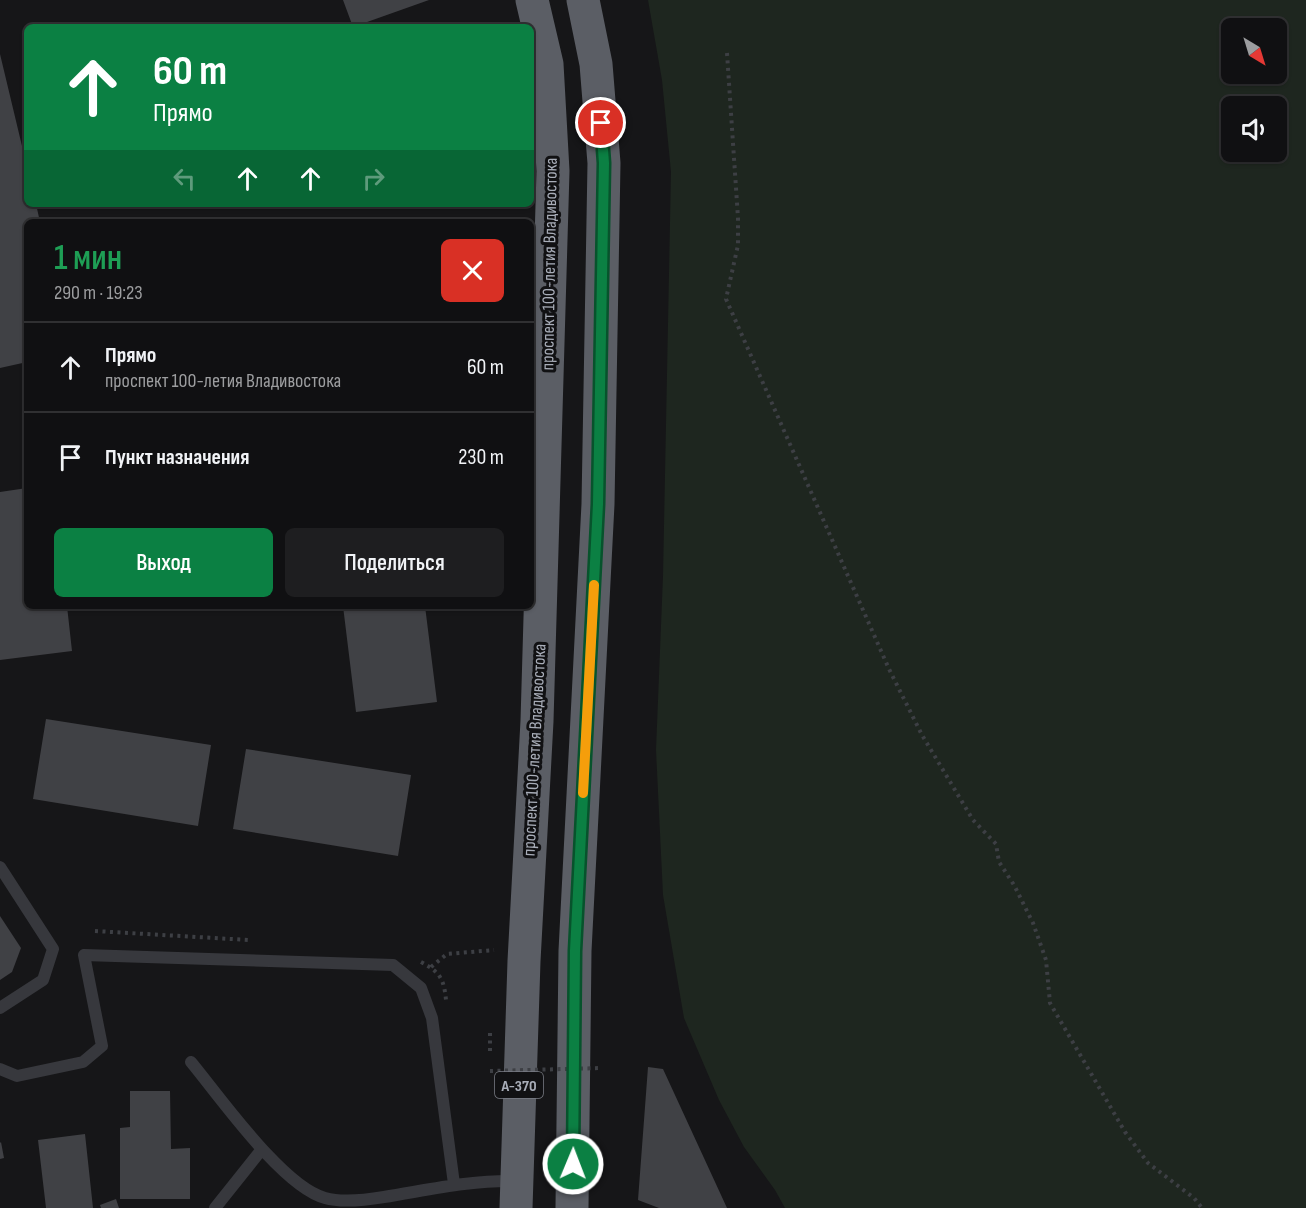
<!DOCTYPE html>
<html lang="ru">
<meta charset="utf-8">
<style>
body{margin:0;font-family:"Sofia Sans Condensed",sans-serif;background:#1e1e20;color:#f1f3f6;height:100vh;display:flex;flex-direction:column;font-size:22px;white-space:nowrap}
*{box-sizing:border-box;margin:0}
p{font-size:20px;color:#9c9d9f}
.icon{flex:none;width:33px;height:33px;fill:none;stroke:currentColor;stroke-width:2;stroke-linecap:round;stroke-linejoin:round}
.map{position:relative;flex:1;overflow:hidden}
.sheet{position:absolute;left:24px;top:219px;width:510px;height:390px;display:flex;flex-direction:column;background:#101012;border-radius:9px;box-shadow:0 2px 4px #0004,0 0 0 2px #303032}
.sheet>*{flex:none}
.top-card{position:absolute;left:24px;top:24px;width:510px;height:183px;border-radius:9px;box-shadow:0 2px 4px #0004,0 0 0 2px #303032;background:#0b8043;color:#fff;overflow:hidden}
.needle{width:39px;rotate:142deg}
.fabs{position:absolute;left:1221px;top:18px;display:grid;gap:12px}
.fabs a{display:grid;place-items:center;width:66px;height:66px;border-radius:9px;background:#101012;box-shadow:0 2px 4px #0004,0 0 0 2px #303032;font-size:30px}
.pin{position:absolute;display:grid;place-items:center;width:51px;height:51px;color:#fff;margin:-26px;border:3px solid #fff;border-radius:50%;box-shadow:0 2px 6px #0007}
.me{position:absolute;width:66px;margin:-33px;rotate:1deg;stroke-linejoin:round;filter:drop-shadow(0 0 4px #0008)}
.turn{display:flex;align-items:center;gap:21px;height:126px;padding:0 30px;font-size:27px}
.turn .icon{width:78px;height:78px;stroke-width:2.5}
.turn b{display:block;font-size:42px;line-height:51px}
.lanes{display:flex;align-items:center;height:57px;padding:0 30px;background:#0003;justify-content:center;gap:30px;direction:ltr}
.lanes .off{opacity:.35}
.round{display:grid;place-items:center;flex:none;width:63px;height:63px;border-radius:9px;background:#1e1e20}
.head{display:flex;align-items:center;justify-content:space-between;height:102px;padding:0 30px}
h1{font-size:36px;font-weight:600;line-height:45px;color:#1e9e55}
.cta{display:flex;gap:12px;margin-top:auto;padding:12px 30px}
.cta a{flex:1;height:69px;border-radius:9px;background:#0b8043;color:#fff;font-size:24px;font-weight:600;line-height:69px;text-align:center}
.cta a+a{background:#1e1e20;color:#f1f3f6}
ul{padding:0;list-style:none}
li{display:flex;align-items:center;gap:18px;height:90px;padding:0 30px;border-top:2px solid #303032}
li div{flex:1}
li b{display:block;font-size:22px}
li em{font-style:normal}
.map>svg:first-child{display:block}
.green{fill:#1e261f;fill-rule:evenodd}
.building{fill:#404145}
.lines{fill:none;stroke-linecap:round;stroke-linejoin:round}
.path{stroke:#3d3f44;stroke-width:4;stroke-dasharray:3 4.5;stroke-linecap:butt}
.service{stroke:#37383d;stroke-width:12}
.trunk{stroke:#5b5e65;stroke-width:33}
.path-bridge{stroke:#3d3f44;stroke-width:4;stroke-dasharray:3 4.5;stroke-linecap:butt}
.route-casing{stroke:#07532c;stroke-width:15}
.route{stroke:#0b8043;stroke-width:10}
.slow{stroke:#f59e0b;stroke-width:10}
.labels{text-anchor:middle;stroke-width:6;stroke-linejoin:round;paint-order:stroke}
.shield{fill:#111113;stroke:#7b7e86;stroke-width:1.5}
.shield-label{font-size:16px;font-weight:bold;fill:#a8adb8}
.street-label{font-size:18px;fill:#a8adb8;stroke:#111113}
</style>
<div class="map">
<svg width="1306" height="1208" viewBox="0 0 1306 1208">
<rect width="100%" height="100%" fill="#161618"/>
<path class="green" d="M648,0H1306V1208H785L775,1190L744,1147L719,1100L684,1018L663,895L656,750L663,576L671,172L662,80ZM1232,28H1276V74H1232ZM1232,106H1276V152H1232Z"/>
<path class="building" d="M343,0H429L353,27Z
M0,54L27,167V204H36L40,222H27V362L0,368Z
M374,204H396L397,205L375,208Z
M27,488V606H67L72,651L0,660V492Z
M343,606H425L437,702L356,712Z
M46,719L211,745L198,826L33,799Z
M246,749L411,775L398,856L233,829Z
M0,916L21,948L12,972L0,980Z
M648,1067L663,1069L727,1208H659L638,1200Z
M130,1091H170L171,1149L190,1148V1199H120V1128L130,1127Z
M85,1134L93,1208H46L38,1140Z
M1,1142L4,1158L0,1159V1143Z
M116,1199L119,1208H101L100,1205Z"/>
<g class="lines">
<path class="path" d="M727,53L738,218V245L726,299L889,669L922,735L973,820L996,844L999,862L1014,885L1033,923L1046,960L1050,1003L1125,1132L1148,1163L1194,1198L1202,1208
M95,931L248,940
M421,962C440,972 444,979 446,1000
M431,967L447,954L494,950
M490,1033V1054"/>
<path class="service" d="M0,867L53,949L43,980L0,1008
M191,1062C220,1097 283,1187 325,1198C342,1203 366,1200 384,1197C428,1190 470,1180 515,1181
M0,1069L17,1076L83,1062L102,1046L84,955L393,965L421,988L432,1018L454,1184
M215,1208L262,1149"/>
<path class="trunk" d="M516,1208L524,961L537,721L553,171L547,64L532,0
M572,1208L575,951L598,504L604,163L596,64L583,0"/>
<path class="path-bridge" d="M490,1071L602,1068"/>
</g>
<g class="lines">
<g class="route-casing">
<path id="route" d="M573,1164L575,951L598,504L604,163L601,123"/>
</g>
<use href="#route" class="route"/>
<path class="slow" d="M583,793L594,585"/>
</g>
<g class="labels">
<rect class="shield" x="495" y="1072" width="48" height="26" rx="4.5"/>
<g class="shield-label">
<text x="519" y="1091">А-370</text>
</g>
<g class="street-label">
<text transform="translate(549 264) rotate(-89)" y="6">проспект 100-летия Владивостока</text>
<text transform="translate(534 750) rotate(-87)" y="6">проспект 100-летия Владивостока</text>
</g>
</g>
</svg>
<div class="fabs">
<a><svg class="needle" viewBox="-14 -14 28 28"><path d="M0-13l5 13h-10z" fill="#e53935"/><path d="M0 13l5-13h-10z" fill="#9c9d9f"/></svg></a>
<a><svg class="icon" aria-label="sound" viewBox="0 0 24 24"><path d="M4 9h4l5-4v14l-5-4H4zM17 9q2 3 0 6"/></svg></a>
</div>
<div class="pin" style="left:601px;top:123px;background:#d93025"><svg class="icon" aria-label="arrive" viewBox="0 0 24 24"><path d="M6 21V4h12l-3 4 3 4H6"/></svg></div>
<svg class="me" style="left:573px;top:1164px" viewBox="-20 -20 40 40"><circle r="17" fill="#0b8043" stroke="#fff" stroke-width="3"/><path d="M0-11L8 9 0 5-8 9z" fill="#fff"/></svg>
<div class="top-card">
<div class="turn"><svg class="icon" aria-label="ahead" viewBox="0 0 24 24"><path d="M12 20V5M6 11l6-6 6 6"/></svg><div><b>60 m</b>Прямо</div></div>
<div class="lanes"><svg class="icon off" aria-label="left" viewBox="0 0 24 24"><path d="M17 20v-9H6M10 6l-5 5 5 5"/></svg><svg class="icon" aria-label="ahead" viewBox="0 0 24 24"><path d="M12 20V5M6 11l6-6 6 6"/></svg><svg class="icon" aria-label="ahead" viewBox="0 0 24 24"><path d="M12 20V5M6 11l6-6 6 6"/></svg><svg class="icon off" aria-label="right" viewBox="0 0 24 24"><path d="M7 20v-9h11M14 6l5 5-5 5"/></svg></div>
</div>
<section class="sheet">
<div class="head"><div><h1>1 мин</h1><p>290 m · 19:23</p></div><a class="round" style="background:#d93025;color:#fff"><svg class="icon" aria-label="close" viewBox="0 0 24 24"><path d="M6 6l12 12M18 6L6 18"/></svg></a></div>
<ul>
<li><svg class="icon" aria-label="ahead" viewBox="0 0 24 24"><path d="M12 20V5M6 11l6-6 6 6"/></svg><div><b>Прямо</b><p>проспект 100-летия Владивостока</p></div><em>60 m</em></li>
<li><svg class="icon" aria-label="arrive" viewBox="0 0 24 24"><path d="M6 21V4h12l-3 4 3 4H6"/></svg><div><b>Пункт назначения</b></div><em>230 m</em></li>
</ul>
<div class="cta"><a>Выход</a><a>Поделиться</a></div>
</section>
</div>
